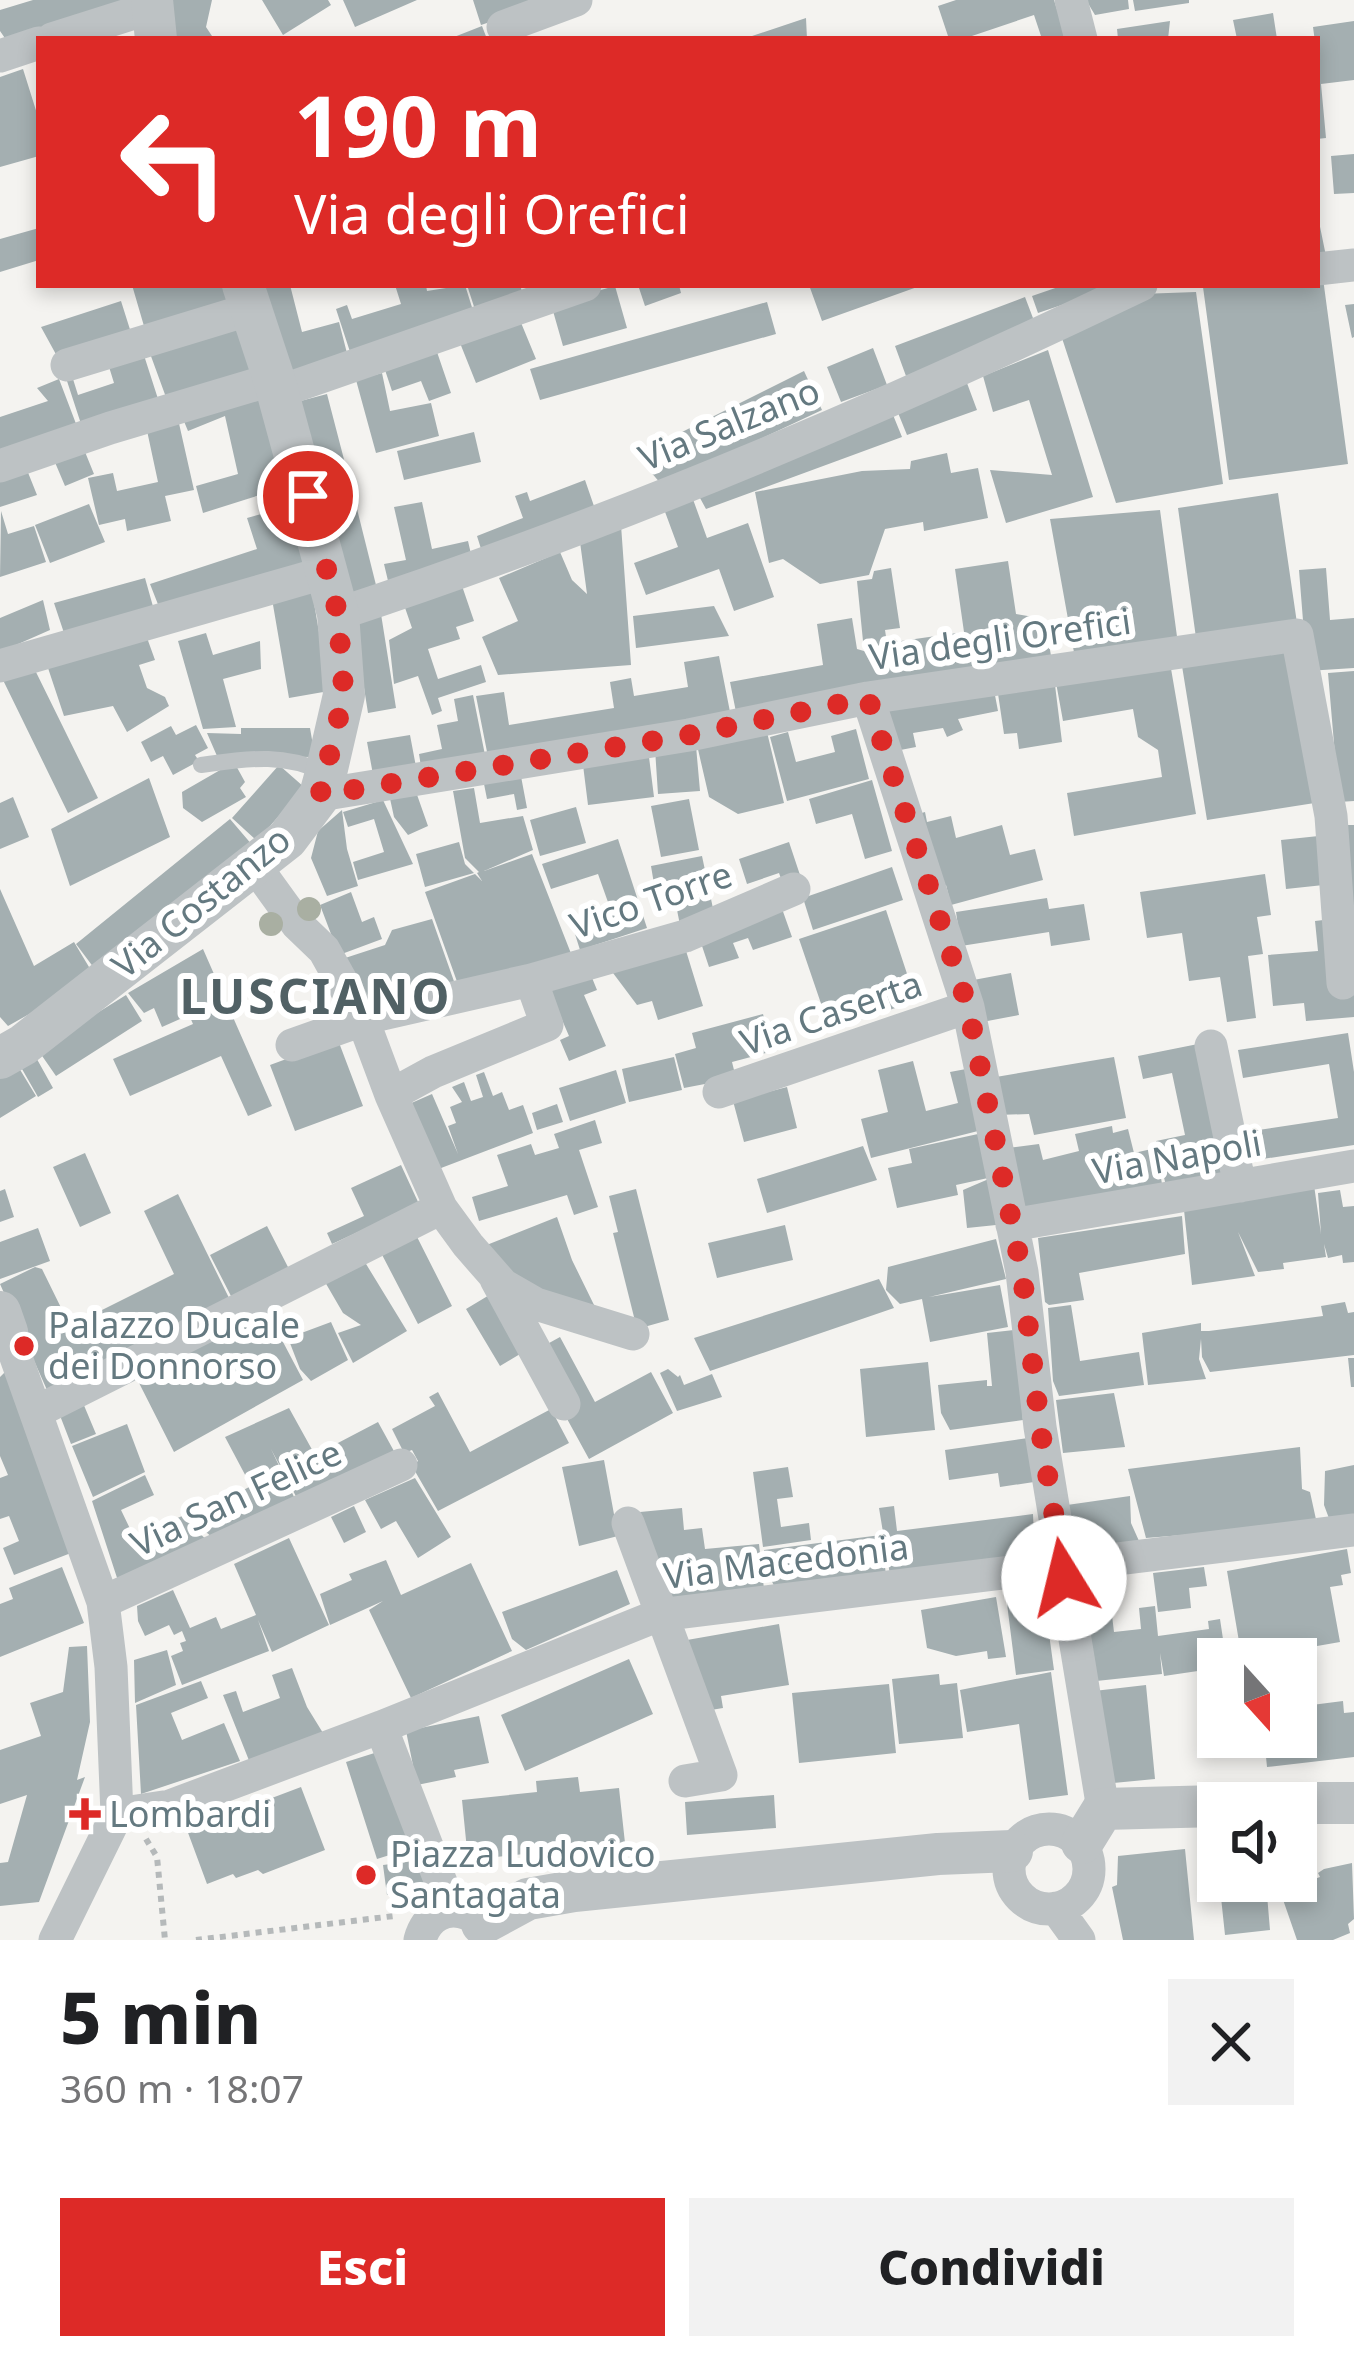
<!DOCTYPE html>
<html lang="it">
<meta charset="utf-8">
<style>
body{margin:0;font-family:"Noto Sans",sans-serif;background:#f2f2f2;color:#202124;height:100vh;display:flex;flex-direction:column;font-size:45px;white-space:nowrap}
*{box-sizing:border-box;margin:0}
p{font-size:39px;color:#757577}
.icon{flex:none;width:66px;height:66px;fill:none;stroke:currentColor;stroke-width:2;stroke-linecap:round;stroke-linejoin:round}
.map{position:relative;height:1940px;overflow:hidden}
.side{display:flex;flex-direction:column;background:#fff;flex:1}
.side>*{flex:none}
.hud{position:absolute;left:36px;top:36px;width:1284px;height:252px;border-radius:0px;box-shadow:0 6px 18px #0003;background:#dd2a27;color:#fff;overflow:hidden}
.needle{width:78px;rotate:159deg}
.tools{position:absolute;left:1197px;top:1638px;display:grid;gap:24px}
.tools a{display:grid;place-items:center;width:120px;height:120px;border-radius:0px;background:#fff;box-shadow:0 6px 18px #0003;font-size:60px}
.pin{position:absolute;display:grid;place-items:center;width:102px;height:102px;color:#fff;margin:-51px;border:6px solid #fff;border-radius:50%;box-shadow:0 3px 12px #0007}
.me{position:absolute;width:132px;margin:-66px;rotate:351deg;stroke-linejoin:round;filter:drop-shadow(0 0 9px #0008)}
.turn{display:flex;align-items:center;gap:42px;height:252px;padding:0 60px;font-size:54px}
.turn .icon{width:156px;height:156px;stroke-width:2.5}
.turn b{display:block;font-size:84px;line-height:102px}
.round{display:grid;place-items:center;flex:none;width:126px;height:126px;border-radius:0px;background:#f2f2f2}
.headline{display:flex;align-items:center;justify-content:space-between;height:204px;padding:0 60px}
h1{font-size:72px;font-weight:800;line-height:90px}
.action{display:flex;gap:24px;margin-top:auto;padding:24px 60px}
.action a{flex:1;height:138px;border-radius:0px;background:#dd2a27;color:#fff;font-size:48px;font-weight:800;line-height:138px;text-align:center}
.action a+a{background:#f2f2f2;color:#202124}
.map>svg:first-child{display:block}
.building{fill:#a4afb1}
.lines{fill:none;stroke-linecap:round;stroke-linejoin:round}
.path{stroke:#b5b9ba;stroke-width:6;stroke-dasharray:6 6;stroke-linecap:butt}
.service{stroke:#bdc2c4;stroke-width:16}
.minor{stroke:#bdc2c4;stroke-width:33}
.tertiary{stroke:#bdc2c4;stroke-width:42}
.tree{fill:#a9afa2}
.route{stroke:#dd2a27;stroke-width:21;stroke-dasharray:0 37.8}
.poi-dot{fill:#dd2a27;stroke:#fff;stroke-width:4.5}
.labels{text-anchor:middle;stroke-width:12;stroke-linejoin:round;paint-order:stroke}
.street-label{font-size:36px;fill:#647980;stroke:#fff}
.poi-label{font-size:36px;fill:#647980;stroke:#fff;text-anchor:start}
.district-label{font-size:48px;font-weight:bold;letter-spacing:3px;fill:#516165;stroke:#fff}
</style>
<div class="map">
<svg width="1354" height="1940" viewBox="0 0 1354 1940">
<rect width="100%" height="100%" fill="#f4f3f0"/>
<path class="building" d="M33,0H131L9,44L0,31V10Z
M167,0H212L206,27L214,39H170Z
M262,0H328L331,5L283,35Z
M343,0H417L355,27Z
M473,0H552V1L481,25Z
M956,0H1054L1066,37L1042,39L1034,15L963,39H949L938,6Z
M1086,0H1128L1129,9L1095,15Z
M1133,0H1189V3L1135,11Z
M1273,13L1277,39H1237L1233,20Z
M806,18L807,39H747L746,38Z
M1170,21L1168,39H1118L1117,29Z
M1354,21V80L1321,84L1326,138L1317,139L1320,79L1313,27Z
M482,26L487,39H449Z
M23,69L39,120V156L0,167V77Z
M1354,154V193L1334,194L1331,156Z
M1317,212L1326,256L1317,257Z
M39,228V260L0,272V239Z
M1322,271L1348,464L1229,480L1203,287L1317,285Z
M132,285H222L229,305L146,333Z
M260,285H290L302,332L339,322L349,361L285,378Z
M395,285H426L427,291L465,285L476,320L353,361L336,309L347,305L352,319L401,304Z
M467,285H520L525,301L477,316Z
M638,285H679L681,293L645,306Z
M809,285H920V286L822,321Z
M1064,285H1118V286L1038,313L1032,296Z
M615,286L627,328L563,346L551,304Z
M1196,292L1223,484L1116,503L1060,332L1140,294Z
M1025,297L1036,326L906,376L895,346Z
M121,301L133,339L58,358L41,327Z
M767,302L776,334L540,400L530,369Z
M1354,304V337L1352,338L1345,305Z
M517,313L536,359L476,383L458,338Z
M240,318L260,371L167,400L148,348Z
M141,346L159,402L82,427L67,381L73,379L78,395L114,383L106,357Z
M873,348L887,385L841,402L827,367Z
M1048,350L1093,497L1006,523L990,470L1052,475L1029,400L993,412L983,376Z
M437,352L451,393L429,401L421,381L392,391L385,370Z
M804,371L822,410L662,485L636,455Z
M382,373L390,411L431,403L439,436L376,453L356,380Z
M964,375L977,410L907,435L894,403Z
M59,379L78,429L0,459V417L48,401L37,388Z
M327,394L347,471L308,481L289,404Z
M260,396L285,487L203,513L196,486L238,474L225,416L188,431L183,419Z
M891,410L902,437L706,509L694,487Z
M178,419L194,490L165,496L171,521L127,531L125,519L99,525L88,478L113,473L117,491L158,482L146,426Z
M474,432L481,462L404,480L397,451Z
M83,447L94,474L65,486L54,460Z
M947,453L951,473L978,468L988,518L924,531L923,522L885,529L869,575L820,584L783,559L769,563L755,492L862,471L910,469L911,461Z
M25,465L37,495L0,507V474Z
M348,473L377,589L341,599L311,482Z
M585,480L595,509L482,552L477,536L523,518L515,496L527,492L530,501Z
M690,491L707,538L748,523L774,597L734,611L719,569L646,595L634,563L678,547L661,501Z
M1278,493L1298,630L1197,645L1178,508Z
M422,502L432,549L468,541L474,567L389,585L384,564L406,560L394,507Z
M89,504L105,542L50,563L35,525Z
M290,506L310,568L161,612L150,584L257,549L247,518Z
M1160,510L1178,644L1075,658L1050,519Z
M1,511L8,534L34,526L46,562L0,577Z
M621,525L631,665L498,675L482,637L518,621L499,578L560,552L572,580L587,594L580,542Z
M1008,561L1016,614L1045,619L1052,662L737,717L730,682L823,665L817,624L852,618L857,649L864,651L857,581L872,579L874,571L891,568L900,628L885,630L887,643L964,632L955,569Z
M1326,568L1330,620L1354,618V668L1307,671L1299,570Z
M145,578L154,610L65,636L54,603Z
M460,580L474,621L456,627L460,639L428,649L438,679L481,665L486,682L438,698L442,711L432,715L418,676L394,684L389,640L412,628L402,599Z
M312,591L329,691L289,698L272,599Z
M43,600L50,630L0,652V618Z
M714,606L729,636L636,648L633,616Z
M381,614L396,708L368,713L353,618Z
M206,633L213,655L260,641L261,669L223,679L236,727L203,729L178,641Z
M146,635L155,660L139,665L147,688L165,697L169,706L127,732L113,706L64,716L48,668Z
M1295,647L1321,802L1207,820L1182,666Z
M719,656L732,722L489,762L476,696L504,692L509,725L614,708L610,682L631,678L634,696L688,687L684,662Z
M1169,657L1196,814L1074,836L1067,793L1162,777L1158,750L1138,737L1133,709L1063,721L1055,677Z
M33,666L98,798L68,813L3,680Z
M1354,671V801L1339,802L1328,673Z
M1055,685L1062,742L1019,749L1017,733L1004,734L997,687Z
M994,690L998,711L958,719L963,730L947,737L943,728L913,733L916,747L890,752L882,709Z
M473,695L486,760L422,773L419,754L442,749L437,725L458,721L454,699Z
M196,725L208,748L195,755L199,761L173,775L163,756L151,762L141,742L171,726L176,735Z
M241,728H310L315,757L217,756L207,733L241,734Z
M766,728L784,803L738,814L709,797L697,745Z
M856,729L869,779L787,801L770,737L788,732L796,762L835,752L831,736Z
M410,735L417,772L374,780L367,742Z
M696,746L700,791L658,794L655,749Z
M649,757L654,797L588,805L583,765Z
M234,762L245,782L240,788L246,797L202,822L183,808L182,792Z
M279,765L304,787L257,841L232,818Z
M520,771L527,808L517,810L514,794L487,799L483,779Z
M149,778L170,837L70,886L51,829Z
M872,780L892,851L865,859L852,814L816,824L809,799Z
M474,788L480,823L523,816L533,850L484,871L532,854L572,956L460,990L425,892L475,874L482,881L477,873L479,872L465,858L453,791Z
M415,789L428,826L408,835L394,817L389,794Z
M13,797L29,837L0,849V803Z
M689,799L699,850L661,857L651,806Z
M383,800L413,864L358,880L353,862L384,852L374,819L348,827L343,812Z
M576,807L586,843L540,856L530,820Z
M342,810L347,849L358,886L327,896L311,858L318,831Z
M925,812L927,822L951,816L956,838L1002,825L1010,855L1035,849L1043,880L951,905L946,885L935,888L915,815Z
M230,819L253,846L97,972L76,944Z
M1338,825H1354V942Z
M1328,835L1333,884L1286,889L1281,840Z
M618,839L647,928L580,950L570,918L609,905L598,874L551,889L542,864Z
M459,842L465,864L474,873L425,887L416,854Z
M789,842L802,881L784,887L779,873L747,884L739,859Z
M702,856L715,918L680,925L671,880L654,884L651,866Z
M892,867L903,900L813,930L803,898Z
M1265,874L1271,915L1257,917L1263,954L1248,956L1256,1018L1227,1022L1220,977L1189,981L1182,933L1147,938L1140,892Z
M0,889L34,966L74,942L95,977L8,1026L0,1017Z
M351,892L362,922L374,917L382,939L339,955L320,905Z
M1047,898L1049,909L1084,904L1090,940L1051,946L1049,932L961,946L956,912Z
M780,903L792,937L753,950L748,938L733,943L739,958L709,967L697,931Z
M886,910L916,1001L830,1030L799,939Z
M432,919L456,987L362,1008L339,960L385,945L392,930Z
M1332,919L1338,988L1354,995V1017L1306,1021L1304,1003L1273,1006L1268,955L1318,951L1315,921Z
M683,941L703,1006L658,1020L652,1001L637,1005L607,965Z
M203,949L272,1106L248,1116L221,1056L130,1096L113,1059L193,1024L189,1015L162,1027L154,1008L144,1013L128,993Z
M588,968L597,990L584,995L606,1046L569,1061L560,1040L569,1036L547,985Z
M1011,973L1019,1015L977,1023L968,981Z
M126,995L142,1021L56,1076L38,1050Z
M763,1014L773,1051L732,1062L736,1078L684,1088L675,1054L696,1048L692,1033Z
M1348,1033L1354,1072V1145L1250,1161L1245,1132L1338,1118L1329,1064L1243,1078L1238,1050Z
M338,1040L363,1106L295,1131L270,1065Z
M1198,1044L1227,1179L1167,1191L1156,1141L1185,1135L1172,1073L1143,1079L1138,1056Z
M33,1052L53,1088L38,1097L18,1062Z
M674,1057L682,1090L629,1102L622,1069Z
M1114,1057L1126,1118L1034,1135L1029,1114L997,1115L990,1078Z
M913,1061L926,1111L958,1103L950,1072L966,1069L982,1130L871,1158L861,1119L888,1112L878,1070Z
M16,1063L36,1096L0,1118V1075Z
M616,1070L626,1103L570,1121L559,1088Z
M484,1072L493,1096L502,1092L509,1110L523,1105L533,1133L428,1173L400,1108L432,1094L458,1154L448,1126L456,1123L450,1107L462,1102L452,1087L464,1082L471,1101L483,1097L476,1075Z
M787,1087L797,1128L744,1142L733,1101Z
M557,1104L563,1122L537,1130L532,1113Z
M595,1120L602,1143L579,1150L598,1207L574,1215L567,1195L479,1221L472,1197L508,1186L497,1155L531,1144L535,1155L559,1148L554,1134Z
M1112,1126L1113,1133L1128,1129L1134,1153L1156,1148L1162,1184L1021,1214L1007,1148L1039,1144L1043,1160L1079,1151L1075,1134Z
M978,1134L988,1178L956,1185L958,1195L897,1208L888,1168L912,1163L909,1149Z
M863,1146L877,1180L767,1213L757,1179Z
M85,1153L111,1213L80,1227L53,1167Z
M401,1165L419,1204L332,1244L327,1233L364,1216L351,1188Z
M991,1178L996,1225L967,1228L963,1190Z
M1314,1185L1321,1234L1318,1193L1340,1190L1343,1207L1354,1206V1262L1343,1263L1342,1255L1328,1258L1324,1244L1326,1257L1283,1263L1284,1269L1258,1272L1238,1232L1255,1276L1192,1285L1184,1210Z
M5,1189L14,1217L0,1222V1191Z
M636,1189L669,1320L637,1329L613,1233L618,1232L609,1196Z
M178,1194L230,1300L47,1390L0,1284L35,1267L42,1269L70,1326L174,1274L144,1211Z
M1182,1216L1185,1254L1079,1273L1084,1300L1049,1305L1045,1302L1038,1238Z
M557,1217L572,1260L596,1309L558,1305L474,1250Z
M785,1225L793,1260L717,1278L708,1243Z
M267,1226L289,1269L232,1298L210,1255Z
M38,1228L50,1261L0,1279V1242Z
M413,1229L452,1306L418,1324L378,1247Z
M996,1239L1006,1279L929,1297L1000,1285L1008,1327L930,1342L922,1299L900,1304L886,1290L888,1267Z
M363,1259L407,1331L353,1363L338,1333L361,1325L343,1313L325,1282Z
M879,1279L894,1308L710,1371L694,1338Z
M496,1291L530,1348L500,1366L466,1309Z
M1345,1302L1348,1313L1354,1312V1355L1210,1372L1202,1357L1201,1339L1199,1359L1206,1379L1148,1385L1142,1333L1201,1323V1331H1209L1323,1316L1321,1306Z
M263,1304L303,1380L174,1452L136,1377Z
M1071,1305L1080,1361L1139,1352L1144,1385L1059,1396L1053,1381L1048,1308Z
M331,1322L348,1360L311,1381L300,1369L288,1338Z
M1014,1330L1023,1420L950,1430L941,1413L938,1385L987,1380V1386H992L987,1333Z
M560,1337L595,1402L651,1372L673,1413L589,1459L531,1353Z
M1348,1358H1354V1387H1351Z
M928,1362L935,1430L866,1437L860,1369Z
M668,1369L678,1377L680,1375L684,1385L712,1374L722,1397L677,1411L660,1373Z
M7,1370L71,1553L14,1575L3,1548L19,1541L9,1516L0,1519V1478L8,1475L0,1456V1377Z
M438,1392L470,1452L551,1409L569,1443L438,1511L412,1466L418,1461L412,1450L404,1453L392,1429L435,1406L429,1397Z
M1114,1393L1125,1447L1063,1453L1056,1400Z
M83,1403L96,1434L71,1444L59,1413Z
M289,1408L315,1455L378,1422L395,1453L300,1504L271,1449L296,1501L218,1542L201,1528L198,1514L251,1486L225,1437Z
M127,1424L145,1472L93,1497L72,1446Z
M1028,1438L1034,1482L1000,1487L998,1473L949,1480L945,1450Z
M1300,1447L1302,1489L1310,1492L1317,1524L1146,1538L1128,1469Z
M604,1460L618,1536L579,1546L562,1467Z
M1354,1465V1518L1330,1521L1324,1505L1325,1471Z
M788,1467L793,1497L777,1499L781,1527L809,1523L811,1540L763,1547L753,1472Z
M145,1475L154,1495L121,1510L134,1537L189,1513L197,1531L210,1543L120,1587L92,1501Z
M415,1478L451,1537L418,1558L396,1521L381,1529L365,1500Z
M1130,1496L1131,1523L1139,1541L1077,1550L1067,1505Z
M354,1506L366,1532L344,1543L331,1517Z
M894,1506L897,1531L1033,1514L1035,1560L890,1575L879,1508Z
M682,1508L684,1530L702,1528L705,1549L759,1544L764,1589L667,1598L640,1512Z
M881,1535L886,1575L776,1590L767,1571L764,1550Z
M289,1538L329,1625L272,1652L258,1620L269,1651L182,1685L171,1656L183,1651L180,1643L186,1641L182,1631L174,1635L169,1625L145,1636L138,1621L137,1606L173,1590L190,1628L216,1617L221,1629L256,1615L234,1564Z
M1347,1549L1351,1573L1341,1575L1343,1585L1330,1587L1340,1642L1242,1659L1227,1571Z
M386,1560L401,1595L471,1563L512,1651L411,1698L369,1610L383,1601L330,1625L320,1594L352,1580L349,1574Z
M62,1567L84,1623L0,1657V1604L13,1599L9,1588Z
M1204,1567L1207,1586L1189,1588L1191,1608L1158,1612L1153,1573Z
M617,1570L630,1604L526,1650L512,1639L502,1612Z
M1042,1583L1054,1670L1016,1675L1005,1588Z
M996,1597L1006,1657L988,1659L987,1651L956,1656L927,1648L921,1610Z
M1110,1599L1114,1632L1141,1629L1139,1608L1155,1606L1158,1636L1209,1629L1208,1621L1220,1619L1226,1659H1218V1668L1164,1676L1160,1653L1162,1674L1087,1682L1079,1603Z
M779,1624L789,1685L721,1696L723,1708L699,1712L687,1640Z
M87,1646L90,1722L77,1780L85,1777L39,1902L0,1906V1863L8,1862L27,1795L0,1804V1750L41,1736L30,1703L63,1692L69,1647Z
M167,1650L176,1685L135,1703L134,1660Z
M629,1659L653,1714L525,1771L501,1715Z
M292,1668L307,1707L323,1733L250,1763L223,1695L236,1691L243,1712L280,1698L272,1675Z
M1051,1672L1068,1795L1029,1800L1019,1724L967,1732L960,1690Z
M939,1674L940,1685L957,1683L963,1738L899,1744L892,1679Z
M201,1681L208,1698L171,1713L182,1740L224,1723L240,1761L141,1794L136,1705Z
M889,1684L896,1753L799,1763L792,1693Z
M1146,1685L1155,1779L1103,1784L1094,1691Z
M1343,1701L1344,1713L1354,1712V1757L1267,1767L1264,1737H1296V1707Z
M479,1716L489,1763L454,1770L456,1777L417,1785L406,1731Z
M384,1750L415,1847L377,1859L346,1762Z
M578,1777L580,1792L619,1788L625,1843L468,1860L462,1800L537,1792L536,1781Z
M301,1787L325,1850L263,1874L258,1870L236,1878L233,1874L207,1884L187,1830Z
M774,1795L776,1828L687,1835L685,1802Z
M1185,1849L1194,1940H1123L1112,1887L1117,1885L1118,1856Z
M430,1859L435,1889L387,1895L383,1865Z
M1352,1863L1354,1919L1348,1924L1350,1933L1333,1940H1297L1280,1891L1320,1877L1318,1873L1324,1869Z
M1266,1883L1270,1930L1225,1935L1220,1888Z"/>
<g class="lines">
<path class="path" d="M146,1839L157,1857L165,1940
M196,1940L394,1916"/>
<path class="service" d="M201,765C246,759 283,752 325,773"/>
<path class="minor" d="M1071,0L1081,39
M503,27L576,0
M52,39L153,7
M0,56L39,43
M1317,269L1354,265
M67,365L251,309
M278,392L585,285
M0,466L110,428L274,379
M338,614C612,524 881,410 1141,285
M0,666L327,572
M868,698L968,1007L1022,1272L1040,1427L1103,1809
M320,795L689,735L868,698L1297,635L1331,816L1343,983
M255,866L297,924L324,950L363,1020L391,1095L441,1208L468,1245L503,1285L536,1304L633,1334
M292,1045L374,1016L531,980L685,936L794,889
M1211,1046L1240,1186
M719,1092L968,1007
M391,1095L433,1072L547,1025L531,980
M1012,1225L1354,1166
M496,1279L564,1404
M7,1332L103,1602L111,1667L117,1814L55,1940
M38,1411L441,1208
M628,1523L721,1775L685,1781
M103,1602L401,1465
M381,1727L452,1911
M117,1814L170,1806L381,1727L659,1615L1354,1530
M1009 1869a40 40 0 1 1 80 0a40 40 0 1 1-80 0Z
M1056,1908L1079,1940
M420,1940C426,1917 446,1905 468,1914"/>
<path class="tertiary" d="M152,0L156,39
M0,1058L23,1045L287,839L320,795L326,773L344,695L338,614L274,379L243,285
M0,1312L7,1332L0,1340
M1296,1803H1354
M1082,1843L1103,1809L1218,1806
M482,1924L528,1899L574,1891L938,1854L1012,1851"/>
</g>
<g class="tree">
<circle cx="309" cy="909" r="12"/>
<circle cx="271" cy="924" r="12"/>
</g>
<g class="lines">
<path class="route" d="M308,496L338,614L344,695L320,795L689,735L868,698L968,1007L1022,1272L1040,1427L1064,1578"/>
</g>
<g class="poi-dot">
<circle cx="24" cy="1346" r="12"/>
<path d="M79 1796h12v12h12v12h-12v12h-12v-12h-12v-12h12z"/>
<circle cx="366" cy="1875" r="12"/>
</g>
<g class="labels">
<g class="street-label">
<text transform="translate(729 424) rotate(-22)" y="13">Via Salzano</text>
<text transform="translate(1000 639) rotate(-8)" y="13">Via degli Orefici</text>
<text transform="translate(651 900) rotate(-19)" y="13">Vico Torre</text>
<text transform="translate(201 902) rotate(-39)" y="13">Via Costanzo</text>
<text transform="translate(831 1013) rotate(-19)" y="13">Via Caserta</text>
<text transform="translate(1177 1157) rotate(-10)" y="13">Via Napoli</text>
<text transform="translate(236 1498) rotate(-25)" y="13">Via San Felice</text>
<text transform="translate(786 1561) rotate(-7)" y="13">Via Macedonia</text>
</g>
<g class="poi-label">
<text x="48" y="1338">Palazzo Ducale<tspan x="48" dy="41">dei Donnorso</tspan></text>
<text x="109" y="1827">Lombardi</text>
<text x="390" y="1867">Piazza Ludovico<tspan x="390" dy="41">Santagata</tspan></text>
</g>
<g class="district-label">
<text x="316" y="1014">LUSCIANO</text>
</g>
</g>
</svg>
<div class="tools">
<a><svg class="needle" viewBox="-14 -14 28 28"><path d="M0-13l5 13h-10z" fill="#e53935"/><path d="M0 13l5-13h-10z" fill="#757577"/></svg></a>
<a><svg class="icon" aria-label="sound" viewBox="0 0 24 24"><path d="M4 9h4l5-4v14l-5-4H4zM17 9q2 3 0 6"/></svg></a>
</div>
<div class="pin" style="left:308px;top:496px;background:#d93025"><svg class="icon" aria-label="arrive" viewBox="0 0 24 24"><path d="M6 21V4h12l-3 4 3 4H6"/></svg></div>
<svg class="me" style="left:1064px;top:1578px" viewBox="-20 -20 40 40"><circle r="19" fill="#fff"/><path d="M0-13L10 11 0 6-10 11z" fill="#dd2a27"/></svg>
<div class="hud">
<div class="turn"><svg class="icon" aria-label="left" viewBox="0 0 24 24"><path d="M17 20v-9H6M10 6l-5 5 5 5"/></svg><div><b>190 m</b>Via degli Orefici</div></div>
</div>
</div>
<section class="side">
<div class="headline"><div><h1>5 min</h1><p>360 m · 18:07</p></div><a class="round"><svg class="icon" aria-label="close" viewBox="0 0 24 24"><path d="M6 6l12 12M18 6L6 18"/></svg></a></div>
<div class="action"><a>Esci</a><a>Condividi</a></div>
</section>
